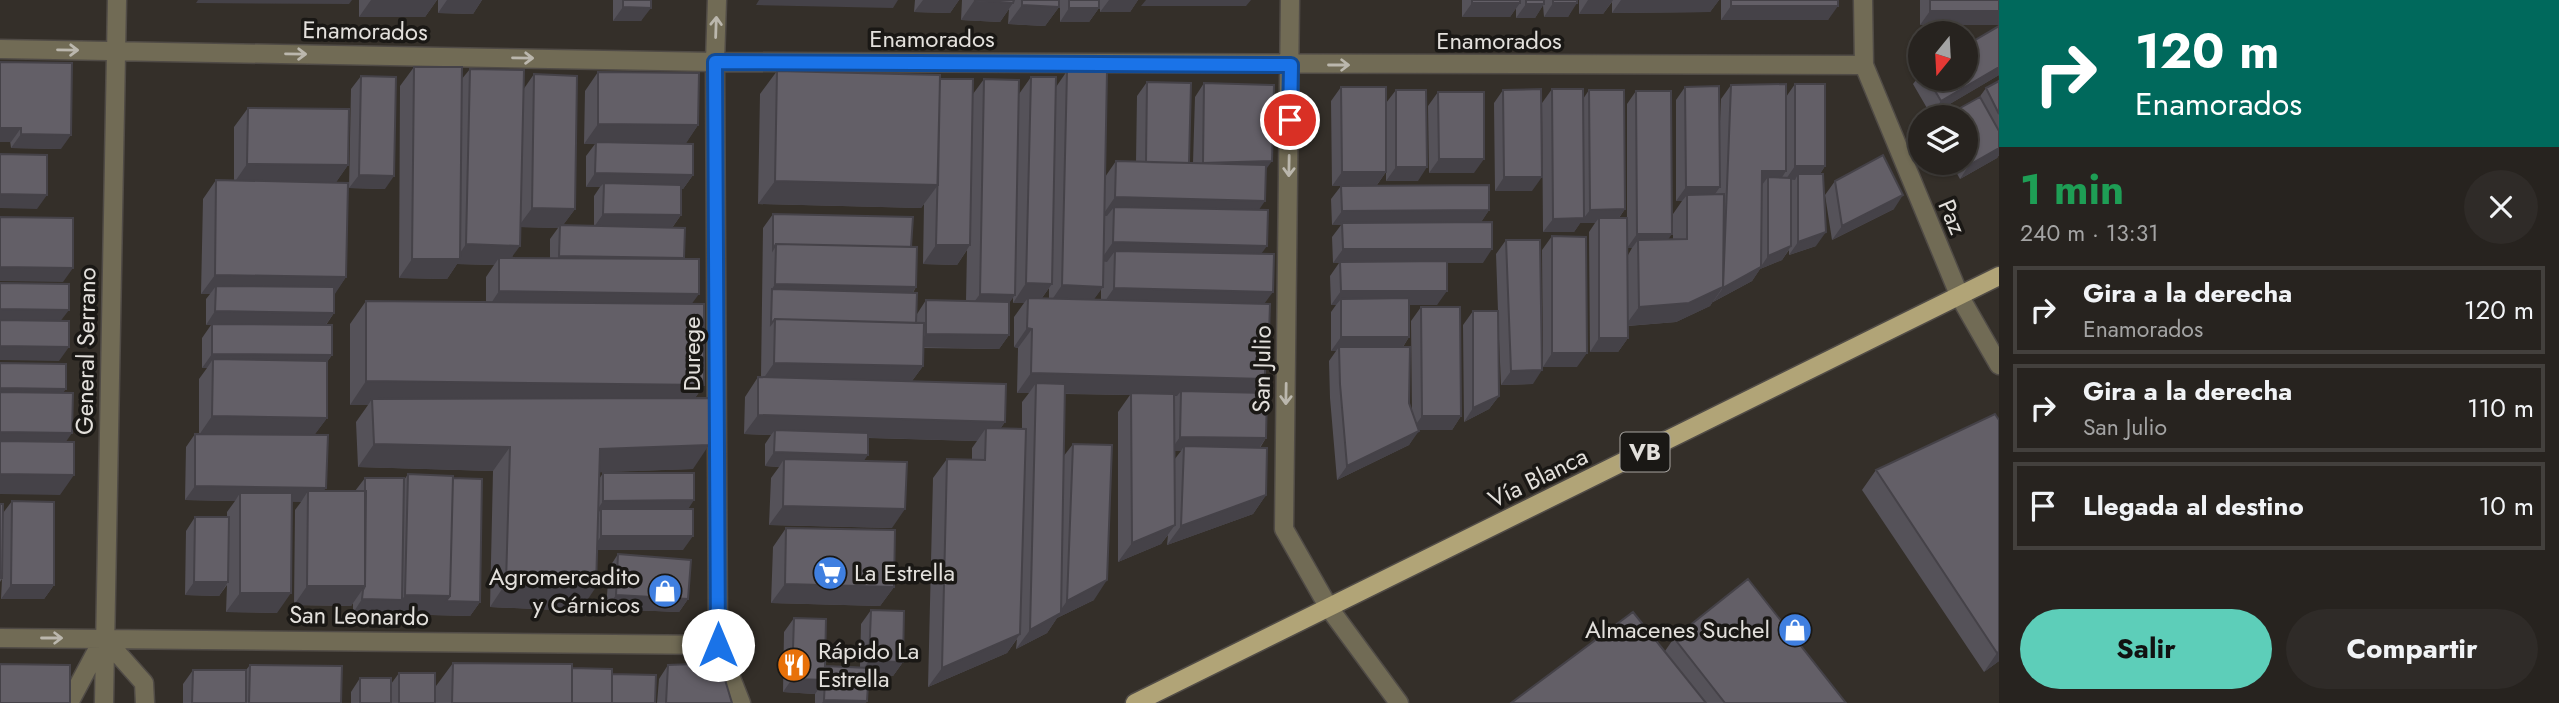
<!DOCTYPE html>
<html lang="es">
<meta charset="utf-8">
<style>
body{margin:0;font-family:Jost,sans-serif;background:#2f2b28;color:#f1f3f6;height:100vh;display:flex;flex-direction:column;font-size:26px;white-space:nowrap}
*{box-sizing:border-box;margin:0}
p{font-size:23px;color:#a4a4a4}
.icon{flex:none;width:38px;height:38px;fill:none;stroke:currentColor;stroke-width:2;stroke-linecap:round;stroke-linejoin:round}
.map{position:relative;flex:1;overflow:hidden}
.panel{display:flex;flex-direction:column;background:#27231f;width:560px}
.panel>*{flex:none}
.top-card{background:#00695c;color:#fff;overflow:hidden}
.needle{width:46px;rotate:198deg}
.buttons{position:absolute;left:1908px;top:21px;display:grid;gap:14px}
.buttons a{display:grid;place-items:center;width:70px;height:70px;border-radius:50%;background:#27231f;box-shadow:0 2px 5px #0004,0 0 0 2px #43403d;font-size:35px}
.pin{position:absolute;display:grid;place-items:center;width:60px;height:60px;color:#fff;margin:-30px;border:4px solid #fff;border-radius:50%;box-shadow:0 2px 7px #0007}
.me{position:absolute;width:77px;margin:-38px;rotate:0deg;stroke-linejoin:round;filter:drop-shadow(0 0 5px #0008)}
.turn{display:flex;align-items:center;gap:24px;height:147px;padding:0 21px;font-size:32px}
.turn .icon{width:91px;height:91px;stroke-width:2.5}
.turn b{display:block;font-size:49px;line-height:60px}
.round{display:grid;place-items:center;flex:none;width:74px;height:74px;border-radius:37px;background:#2f2b28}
.summary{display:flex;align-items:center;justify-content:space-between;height:119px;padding:0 21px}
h1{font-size:42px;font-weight:700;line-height:52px;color:#1e9e55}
.primary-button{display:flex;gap:14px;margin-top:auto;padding:14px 21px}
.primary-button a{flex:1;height:80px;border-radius:42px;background:#5dceb9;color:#111;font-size:28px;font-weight:700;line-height:80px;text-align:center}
.primary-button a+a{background:#2f2b28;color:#f1f3f6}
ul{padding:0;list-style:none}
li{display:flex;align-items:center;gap:21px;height:88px;margin:0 14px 10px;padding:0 7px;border:4px solid #43403d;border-radius:0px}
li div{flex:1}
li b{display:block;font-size:26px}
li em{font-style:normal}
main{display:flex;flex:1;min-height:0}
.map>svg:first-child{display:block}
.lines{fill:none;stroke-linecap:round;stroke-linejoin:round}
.minor-casing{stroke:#504b46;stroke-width:21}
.major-casing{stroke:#504b46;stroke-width:21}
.minor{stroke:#716b55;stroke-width:18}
.major{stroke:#b1a477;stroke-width:18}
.wall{fill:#555259;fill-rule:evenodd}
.shaded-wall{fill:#454248}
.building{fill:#635f67;stroke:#454248;stroke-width:2}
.oneway{stroke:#bbb7ad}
.route-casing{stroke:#114b97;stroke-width:18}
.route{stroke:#1a73e8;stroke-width:12}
.labels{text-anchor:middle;stroke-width:7;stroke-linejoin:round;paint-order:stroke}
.shield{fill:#1a1815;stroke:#a7a4a0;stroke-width:2}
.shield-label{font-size:23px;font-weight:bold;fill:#e3e0dc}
.street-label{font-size:24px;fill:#e3e0dc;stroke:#1a1815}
.poi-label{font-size:24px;fill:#e3e0dc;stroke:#1a1815;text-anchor:start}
</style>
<main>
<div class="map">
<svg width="1999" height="703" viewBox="0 0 1999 703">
<rect width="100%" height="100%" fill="#342f29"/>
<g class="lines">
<g class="minor-casing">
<path id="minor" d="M717,0L715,62L718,645L741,703
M1290,0L1284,529L1329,608L1399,703
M1863,0L1864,65L1960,297L1999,365
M0,49L715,62L1864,65
M0,638L718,645
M104,638L144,683L145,703
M69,703L102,641
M104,703L117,0"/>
</g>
<g class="major-casing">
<path id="major" d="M1135,703L1999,276"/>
</g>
<use href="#minor" class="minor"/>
<use href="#major" class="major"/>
</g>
<path class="wall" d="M359,0H437L425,17H359Z
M438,0H482L473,14L438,13Z
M613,0H651L641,21H613Z
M915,0H959L950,13L914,12Z
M962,0H1059V7L1045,26L1008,24L1009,9L1000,22L961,20Z
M1060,0H1099V8L1089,22H1060Z
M1100,0H1138L1130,12H1100Z
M1462,0H1577L1568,17H1544L1543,5L1535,18H1516V8L1510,17H1462Z
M1579,0H1719L1710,12L1612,13V2L1603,14H1579Z
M1721,0H1838L1828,20H1721Z
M1920,0H1999V25H1920Z
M1999,26V75L1931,115L1913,84L1920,75V79H1965Z
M0,62L61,149L11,148Z
M414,67L461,80L470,69L523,90L534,74L575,209L563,225L594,226V196L600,187H586V156L595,144H584L585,91L598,72L698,125L685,144L693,175L683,189H681V215L672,228L684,258L683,259L692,304L704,385L695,398L693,469L599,472V479L603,473L688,509L683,550H597L580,611L490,607L493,471L358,467L356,422L368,405H350V324L366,301L486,302V277L494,265L457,264L447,279L399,278L400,86ZM520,227L558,228L550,239V258H512Z
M777,71L940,80L973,94L984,79L1019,94L1031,77L1056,87L1067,71L1105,177L1116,161L1136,162L1137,96L1147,82L1189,163H1193L1195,97L1204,83L1266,170L1259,209L1265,303V379L1255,393L1266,438L1260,448L1266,495L1253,514L1167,545L1168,535L1161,544L1118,562V412L1130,395L1065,394L1063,457L1073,444L1094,600L1057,618L1047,633L1016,649L1017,639L1007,653L928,687L933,478L947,459H972V448L977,441L868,438L864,461L892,528L769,525L771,478L779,467L765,466V444L771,435L744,434L745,397L758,377H761L763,228L773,214L911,247L916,287L913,293L917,314L926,300L966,301L967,250L957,265L923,264L924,204L921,208L758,204L760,94ZM1049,288V298H1042ZM1101,289V300L1094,299ZM1013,297V303H1024L1014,317V347L1018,348L1017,393H1029L1022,402V429H1000L1005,422L912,381L923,366V348L999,349L1009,335V303ZM1174,451H1181L1174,460Z
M361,76L385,189L349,188L351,89Z
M1999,81V155L1997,158L1960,179L1951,163H1965V117L1986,88Z
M1795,84L1825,166L1820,174L1816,246L1789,255V250L1782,260L1760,269L1752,281L1713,302V301L1710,306L1676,322L1628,326V338L1618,352H1590L1589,232L1595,223H1580L1574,232H1543L1542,103L1552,89L1583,99L1589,90L1625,209L1619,218H1627V104L1636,91L1668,239H1673V214L1682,201H1676V100L1685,87L1719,144L1721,99L1731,85L1786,97ZM1628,248H1632L1628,255Z
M1341,87L1386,172L1377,185L1489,210L1481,222L1483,263H1447L1437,305H1409V337L1403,347L1409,403L1412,412L1411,321L1421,307L1461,416L1452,430H1418L1409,445L1337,480L1330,398L1329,361L1336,351H1331V312L1336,305H1331L1330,276L1339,263H1333L1332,237L1341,225H1332L1331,199L1341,186H1332L1331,101Z
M1396,90L1418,181H1386V103Z
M1503,90L1532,191H1495L1494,103Z
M1438,92L1474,173H1429L1428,106Z
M248,108L348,165L336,182L346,277L334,294V313L326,325L332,355L327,362V418L314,435L324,491H355L365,478L404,480L408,474L480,602L470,616L353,613V603L351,606L294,605L295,510L301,502L292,501L277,613L226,612L227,585L219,596L185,595L186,531L195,517H227V512L235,501L185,500L186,447L195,434H199V379L207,368H202V338L211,325H206V299L210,294H201L203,199L216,180H234V127Z
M1835,181L1894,209L1832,240L1825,195Z
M1552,236L1577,367H1543L1542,250Z
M1506,240L1533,384L1501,385L1498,316L1499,396L1489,409L1464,422L1463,325L1473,311H1498L1496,254Z
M1999,420V661L1984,672L1862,490L1876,470Z
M12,501L54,585L44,599H1L2,579L0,582V504L3,513Z
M786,528L894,587L880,606L771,603L773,547Z
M618,554L688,599L679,612L606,609L609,568Z
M871,610L903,662L893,676L868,675L866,703H815V694L783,692L784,632L794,618L825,666L860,667L861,624Z
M1674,638L1846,703H1511L1665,651Z
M453,663L572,668L612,674L655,703H436V686Z
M250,665L341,703H183V684L193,670H246Z
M668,665L732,703H657L659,679Z
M399,673L435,703H351V692L360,678L391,684Z"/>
<path class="shaded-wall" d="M198,0H352L349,4L196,3Z
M371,0H437L425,17H359Z
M447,0H482L473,14L438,13Z
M759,0H898L893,8L756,5Z
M923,0H959L950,13L914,12Z
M1109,0H1138L1130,12H1100Z
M1146,0H1251L1246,6H1141Z
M1588,0H1613L1603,14H1579Z
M1621,0H1719L1710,12L1612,13Z
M974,1L1013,3L1000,22L961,20Z
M1472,3H1520L1510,17H1462Z
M1553,3H1577L1568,17H1544Z
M1526,4H1544L1535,18H1516Z
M1022,5L1059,7L1045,26L1008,24Z
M1731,6H1838L1828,20H1721Z
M623,7L651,8L641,21H613Z
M1069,8H1099L1089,22H1060Z
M1930,11H1999V25H1920Z
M1999,67V75L1931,115L1941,101Z
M598,124L698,125L685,145L584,144Z
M0,128H21L11,142H0Z
M21,134L71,135L61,149L11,148Z
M1999,148V155L1997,158L1960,179L1969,165Z
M1439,159H1484L1474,173H1429Z
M1272,161L1262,175L1203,163Z
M247,164L348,165L335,184L234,183Z
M1795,166H1825L1816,180L1798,174L1795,180L1786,179Z
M1396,167H1427L1418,181H1386Z
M1762,171H1786L1777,185L1768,177L1762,185Z
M1342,172H1386L1376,186H1332Z
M595,173L693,175L683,189L603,187L604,183L600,187H586Z
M359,175L394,176L385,189L349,188Z
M1504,177H1542L1532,191H1495Z
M775,181L938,185L921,208L758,204Z
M1686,187H1720L1710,201L1687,195L1682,201H1676Z
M0,194L47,195L37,209L0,208Z
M1903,195L1894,209L1832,240L1842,226Z
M1115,197L1265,201L1252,220L1114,207L1107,216H1102Z
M532,208L575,209L561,228L560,225L558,228L518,227Z
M1625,209L1615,223L1599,218L1595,223H1580L1590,210Z
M1489,210L1480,224L1342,223L1341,225H1332L1342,211Z
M603,214L681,215L671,229L594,227Z
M1584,218L1574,232H1543L1553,219Z
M1826,232L1816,246L1789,255L1798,242Z
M1637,234H1672L1662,248L1638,240L1632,248H1627Z
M1113,242L1267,246L1253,265L1115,251L1107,262L1100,261Z
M466,244L520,246L506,265L499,258L494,265L457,264L447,279L399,278L412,259H456Z
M936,245H970L957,265L923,264Z
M1791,246L1782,260L1760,269L1752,281L1713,302L1723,288L1760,268L1768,256Z
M1343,249H1492L1483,263H1333Z
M559,256L684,258L674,272L550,269Z
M0,267L73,268L63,282L0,281Z
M215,275L346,277L333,297L216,286L210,294H201Z
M1026,283L1052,284L1038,303L1028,298L1024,303H1013Z
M775,284L916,287L903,307L772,289Z
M1062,285L1103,287L1089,306L1049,304Z
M1723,287L1710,306L1676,322L1625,326L1639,307Z
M1114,288L1273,292L1259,311L1101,307Z
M499,291L699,294L685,313L486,311Z
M1341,291H1447L1437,305H1341V299L1336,305H1331Z
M980,294L1015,295L1001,314L966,313Z
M0,309L69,310L59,323H0Z
M215,311L334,313L324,327L206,325Z
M1027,328L1032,329L1018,348L1014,347Z
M926,334L1009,335L999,349L916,347Z
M1341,337H1409L1400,351L1339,347L1336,351H1331Z
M1599,338H1628L1618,352H1590Z
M0,346L69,347L59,361L0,360Z
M1552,353H1587L1577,367H1543Z
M212,354L332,355L322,369L213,359L207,368H202Z
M774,363L923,366L909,385L761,382Z
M1542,370L1533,384L1501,385L1511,371Z
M1031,373L1265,379L1251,398L1181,391L1177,396L1131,395V393L1130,395L1035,393L1036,383L1029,393H1017Z
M366,381L704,385L688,408L372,399L368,405H350Z
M0,388L66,389L56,403L0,402Z
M1499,396L1489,409L1464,422L1473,408Z
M758,415L1005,422L991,441L986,428L977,441L775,435V430L771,435L744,434Z
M212,416L327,418L313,437L199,435Z
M1422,416H1461L1452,430H1412Z
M1419,431L1409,445L1337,480L1347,466Z
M0,432L72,433L59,452H0Z
M1180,437L1266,438L1256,452L1184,446L1181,451H1170Z
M374,444L510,447L493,471L358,467Z
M709,445L693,469L584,473L600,449Z
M774,452L868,455L858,469L784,459L779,467L765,466Z
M0,474L74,475L60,495L0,494Z
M195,486L326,488L316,502L308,491L301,502L240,501V493L235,501L185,500Z
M1266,495L1253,514L1167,545L1181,526Z
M694,500L685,514L601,509L597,515H594L603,501Z
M783,506L905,509L892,528L769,525Z
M1175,525L1161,544L1118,562L1132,543Z
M601,536H693L683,550H592Z
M1107,580L1094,600L1057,618L1047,633L1016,649L1030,630L1057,615L1067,601Z
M194,582H228L219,596L185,595Z
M506,583L596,587L580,611L490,607Z
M785,584L894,587L880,606L771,603Z
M11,585H54L44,599H1Z
M307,586H365L351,606L294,605Z
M240,593H291L277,613L226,612Z
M405,595L450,596L480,602L470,616L353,613L362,599L402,600Z
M616,595L688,599L679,612L606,609Z
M1020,634L1007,653L928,687L942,668Z
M1999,652V661L1984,672L1997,653Z
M869,661L903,662L893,676L859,675Z
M792,679L825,680L815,694L783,692Z
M824,700L867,701L866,703H822Z"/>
<path class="building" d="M623,0H651V8L623,7Z
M974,0H1014L1013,3Z
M1022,0H1059V7L1022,5Z
M1069,0H1099V8H1069Z
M1472,0H1520V3H1472Z
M1526,0H1544V4H1526Z
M1553,0H1577V3H1553Z
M1731,0H1838V6H1731Z
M1930,0H1999V11H1930Z
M1999,26V67L1941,101L1928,79H1965V46Z
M0,62L72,63L71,135L21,134V128H0Z
M414,67H462L460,259H412Z
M470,69L524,70L520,246L466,244Z
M777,71L940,75L938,185L775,181Z
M1067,71L1107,72L1103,287L1062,285Z
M598,72L699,73L698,125L598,124Z
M534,74L577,76L575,209L532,208Z
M361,76L396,77L394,176L359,175Z
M1031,77H1056L1052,284L1026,283Z
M940,79H973L970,245H936Z
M984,79L1019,80L1015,295L980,294Z
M1999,81V114L1986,88Z
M1147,82L1191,83L1189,163L1146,162Z
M1204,83L1274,85L1272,161L1203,163Z
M1786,84V171H1762L1761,267L1723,288L1731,85Z
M1795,84H1825V166H1795Z
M1719,86L1720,187H1686L1685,87Z
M1341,87H1386V172H1342Z
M1541,89L1542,177H1504L1503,90Z
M1552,89H1583L1584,218L1553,219Z
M1396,90H1426L1427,167H1396Z
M1589,90H1624L1625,209L1590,210Z
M1636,91H1671L1672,234H1637Z
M1438,92H1484V159H1439Z
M1980,97L1999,131V148L1969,165L1965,157V117H1944Z
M248,108L349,109L348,165L247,164Z
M596,142L693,144V175L595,173Z
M0,154L47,155V195L0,194Z
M1883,155L1903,195L1842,226L1835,181Z
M1116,161L1266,165L1265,201L1115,197Z
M1798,174H1823L1826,232L1798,242Z
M1768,177L1791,178V246L1768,256Z
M216,180L348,183L346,277L215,275Z
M604,183L681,185V215L603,214Z
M1489,185V210L1342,211L1341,186Z
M1724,194L1723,287L1689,303L1639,307L1638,240L1687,239V195Z
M1114,207L1268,210L1267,246L1113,242Z
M773,214L913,217L911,247L776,244L773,249Z
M0,217L73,218V268L0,267Z
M1599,218H1627L1628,338H1599Z
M1492,222V249H1343L1342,223Z
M560,225L685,228L684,258L559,256Z
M1552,236L1586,237L1587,353H1552Z
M1506,240H1540L1542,370L1511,371Z
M776,244L917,247L916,287L775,284Z
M1115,251L1274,254L1273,292L1114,288Z
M499,258L699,259V294L499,291Z
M1447,261V291H1341L1340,262Z
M0,283L69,284V310L0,309Z
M216,286L334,287V313L215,311Z
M772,289L917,293L916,323L775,319L771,324Z
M1028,298L1270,304L1269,334H1265V379L1031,373L1032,329L1027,328Z
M1409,298V337H1341V299Z
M926,300L1009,302V335L926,334Z
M366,301L704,304V385L366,381Z
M1421,307H1460L1461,416H1422Z
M1473,311H1498L1499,396L1473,408Z
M775,319L924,323L923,366L774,363Z
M0,320L69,321V347L0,346Z
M212,324L332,325V355L212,354Z
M1339,347H1410L1409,403L1419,431L1347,466L1340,384Z
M213,359L327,361V418L212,416Z
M0,363L66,364V389L0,388Z
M758,377L1006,384L1005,422L758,415Z
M1036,383L1065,384L1061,613L1030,630Z
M1181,391L1267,393L1266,438L1180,437Z
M0,392L73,393L72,433L0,432Z
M1131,393L1174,394L1175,525L1132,543Z
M710,398L709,445L600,449L596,587L506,583L510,447L374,444L372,399Z
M1995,414L1999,420V652L1997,653L1876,470Z
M986,428L1026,429L1020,634L942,668L947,459L985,460Z
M775,430L868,433V455L774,452Z
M195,434L328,435L326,488L195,486Z
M0,441L74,442V475L0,474Z
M1073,444L1112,445L1107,580L1067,601Z
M1184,446L1267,448L1266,495L1181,526Z
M784,459L907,462L905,509L783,506Z
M603,473H694V500L603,501Z
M408,474L453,476L450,596L405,595Z
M365,478H404L402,600L362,599L363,590L365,586Z
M453,478L482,479L480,602L446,601L450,596Z
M308,491H366L365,586H307Z
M240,493H292L291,593H240Z
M12,501L54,502V585H11Z
M0,504H3L2,578H0Z
M601,509H693V536H601Z
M195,517H229L228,582H194Z
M786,528L895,530L894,587L785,584Z
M618,554L691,560L688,599L616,595Z
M1748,579L1846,703H1725L1674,638Z
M871,610L904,611L903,662L869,661Z
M1633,612L1706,703H1511Z
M794,618L826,619L825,666L869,668L867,701L824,700L825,680L792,679Z
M453,663L572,664V703H452Z
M720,663L732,703H666L668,665Z
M0,664L70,665V703H0Z
M250,665L342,666L341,703H249Z
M572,668L612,669V703H572Z
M193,670H246V703H192Z
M399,673H435V703H399Z
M612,674L656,675L655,703H612Z
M360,678H391V703H360Z"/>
<defs><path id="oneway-shaft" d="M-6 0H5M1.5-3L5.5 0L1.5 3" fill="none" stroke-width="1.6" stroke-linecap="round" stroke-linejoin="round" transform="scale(1.75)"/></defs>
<g class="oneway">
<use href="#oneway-shaft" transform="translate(716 27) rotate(-88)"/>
<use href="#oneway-shaft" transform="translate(68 50) rotate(1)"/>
<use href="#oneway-shaft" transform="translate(296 54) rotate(1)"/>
<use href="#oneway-shaft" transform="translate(523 58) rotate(1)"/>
<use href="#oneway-shaft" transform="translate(1339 65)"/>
<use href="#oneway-shaft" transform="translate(1289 166) rotate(91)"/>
<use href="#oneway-shaft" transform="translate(1286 394) rotate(91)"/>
<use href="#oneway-shaft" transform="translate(52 638)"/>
</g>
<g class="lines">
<g class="route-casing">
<path id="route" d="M718,645L715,62L1291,65L1290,120"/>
</g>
<use href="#route" class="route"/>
</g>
<defs>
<g id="supermarket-disc" transform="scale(1.75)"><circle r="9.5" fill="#3f7fe0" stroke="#1a1815"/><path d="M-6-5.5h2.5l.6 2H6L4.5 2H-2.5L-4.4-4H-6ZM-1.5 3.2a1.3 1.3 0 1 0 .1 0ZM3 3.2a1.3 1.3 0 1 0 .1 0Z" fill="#fff"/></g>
<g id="shop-disc" transform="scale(1.75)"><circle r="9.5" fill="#3f7fe0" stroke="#1a1815"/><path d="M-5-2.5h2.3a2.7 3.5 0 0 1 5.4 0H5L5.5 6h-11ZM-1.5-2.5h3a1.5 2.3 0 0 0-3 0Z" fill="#fff"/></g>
<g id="restaurant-disc" transform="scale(1.75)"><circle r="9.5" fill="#e8710a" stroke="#1a1815"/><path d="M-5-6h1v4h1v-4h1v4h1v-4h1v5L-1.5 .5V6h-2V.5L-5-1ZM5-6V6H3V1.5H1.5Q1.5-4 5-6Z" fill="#fff"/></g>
</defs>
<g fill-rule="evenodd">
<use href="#supermarket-disc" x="830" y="573"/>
<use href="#shop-disc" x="665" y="591"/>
<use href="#shop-disc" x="1795" y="630"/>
<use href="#restaurant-disc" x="794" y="665"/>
</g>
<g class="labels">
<rect class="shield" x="1620.5" y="432.5" width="49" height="39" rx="5"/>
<g class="shield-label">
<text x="1645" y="460">VB</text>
</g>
<g class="street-label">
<text transform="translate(365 31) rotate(1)" y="8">Enamorados</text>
<text x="932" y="47">Enamorados</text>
<text x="1499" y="49">Enamorados</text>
<text transform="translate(1952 217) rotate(67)" y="8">Paz</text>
<text transform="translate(86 351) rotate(-89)" y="8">General Serrano</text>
<text transform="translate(692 354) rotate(-90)" y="8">Durege</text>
<text transform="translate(1262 369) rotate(-89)" y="8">San Julio</text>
<text transform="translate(1538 478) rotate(-26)" y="8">Vía Blanca</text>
<text transform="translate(359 616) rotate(1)" y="8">San Leonardo</text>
</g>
<g class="poi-label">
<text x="854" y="581">La Estrella</text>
<text x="640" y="585" text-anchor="end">Agromercadito<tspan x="640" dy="28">y Cárnicos</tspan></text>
<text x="1770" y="638" text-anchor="end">Almacenes Suchel</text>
<text x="818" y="659">Rápido La<tspan x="818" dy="28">Estrella</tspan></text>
</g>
</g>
</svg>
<div class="buttons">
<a><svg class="needle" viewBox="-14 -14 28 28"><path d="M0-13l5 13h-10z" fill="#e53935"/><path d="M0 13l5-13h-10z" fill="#a4a4a4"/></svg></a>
<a><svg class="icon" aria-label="layers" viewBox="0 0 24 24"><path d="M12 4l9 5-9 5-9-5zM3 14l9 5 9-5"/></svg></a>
</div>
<div class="pin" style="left:1290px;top:120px;background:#d93025"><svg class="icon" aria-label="arrive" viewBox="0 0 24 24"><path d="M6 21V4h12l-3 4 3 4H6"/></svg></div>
<svg class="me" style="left:718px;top:645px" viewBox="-20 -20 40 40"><circle r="19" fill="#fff"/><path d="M0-13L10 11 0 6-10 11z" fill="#1a73e8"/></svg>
</div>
<section class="panel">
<div class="top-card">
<div class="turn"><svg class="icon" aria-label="right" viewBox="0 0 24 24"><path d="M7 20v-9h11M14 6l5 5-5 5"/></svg><div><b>120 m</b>Enamorados</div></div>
</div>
<div class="summary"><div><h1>1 min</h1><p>240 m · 13:31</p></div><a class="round"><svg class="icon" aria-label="close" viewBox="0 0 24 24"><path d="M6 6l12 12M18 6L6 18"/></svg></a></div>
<ul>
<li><svg class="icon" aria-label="right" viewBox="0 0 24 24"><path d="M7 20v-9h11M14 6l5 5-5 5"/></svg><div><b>Gira a la derecha</b><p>Enamorados</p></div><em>120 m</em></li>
<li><svg class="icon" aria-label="right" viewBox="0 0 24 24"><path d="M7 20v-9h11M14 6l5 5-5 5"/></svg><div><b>Gira a la derecha</b><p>San Julio</p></div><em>110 m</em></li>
<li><svg class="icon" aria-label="arrive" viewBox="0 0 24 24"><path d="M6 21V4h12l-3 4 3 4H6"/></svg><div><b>Llegada al destino</b></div><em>10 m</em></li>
</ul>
<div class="primary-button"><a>Salir</a><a>Compartir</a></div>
</section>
</main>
